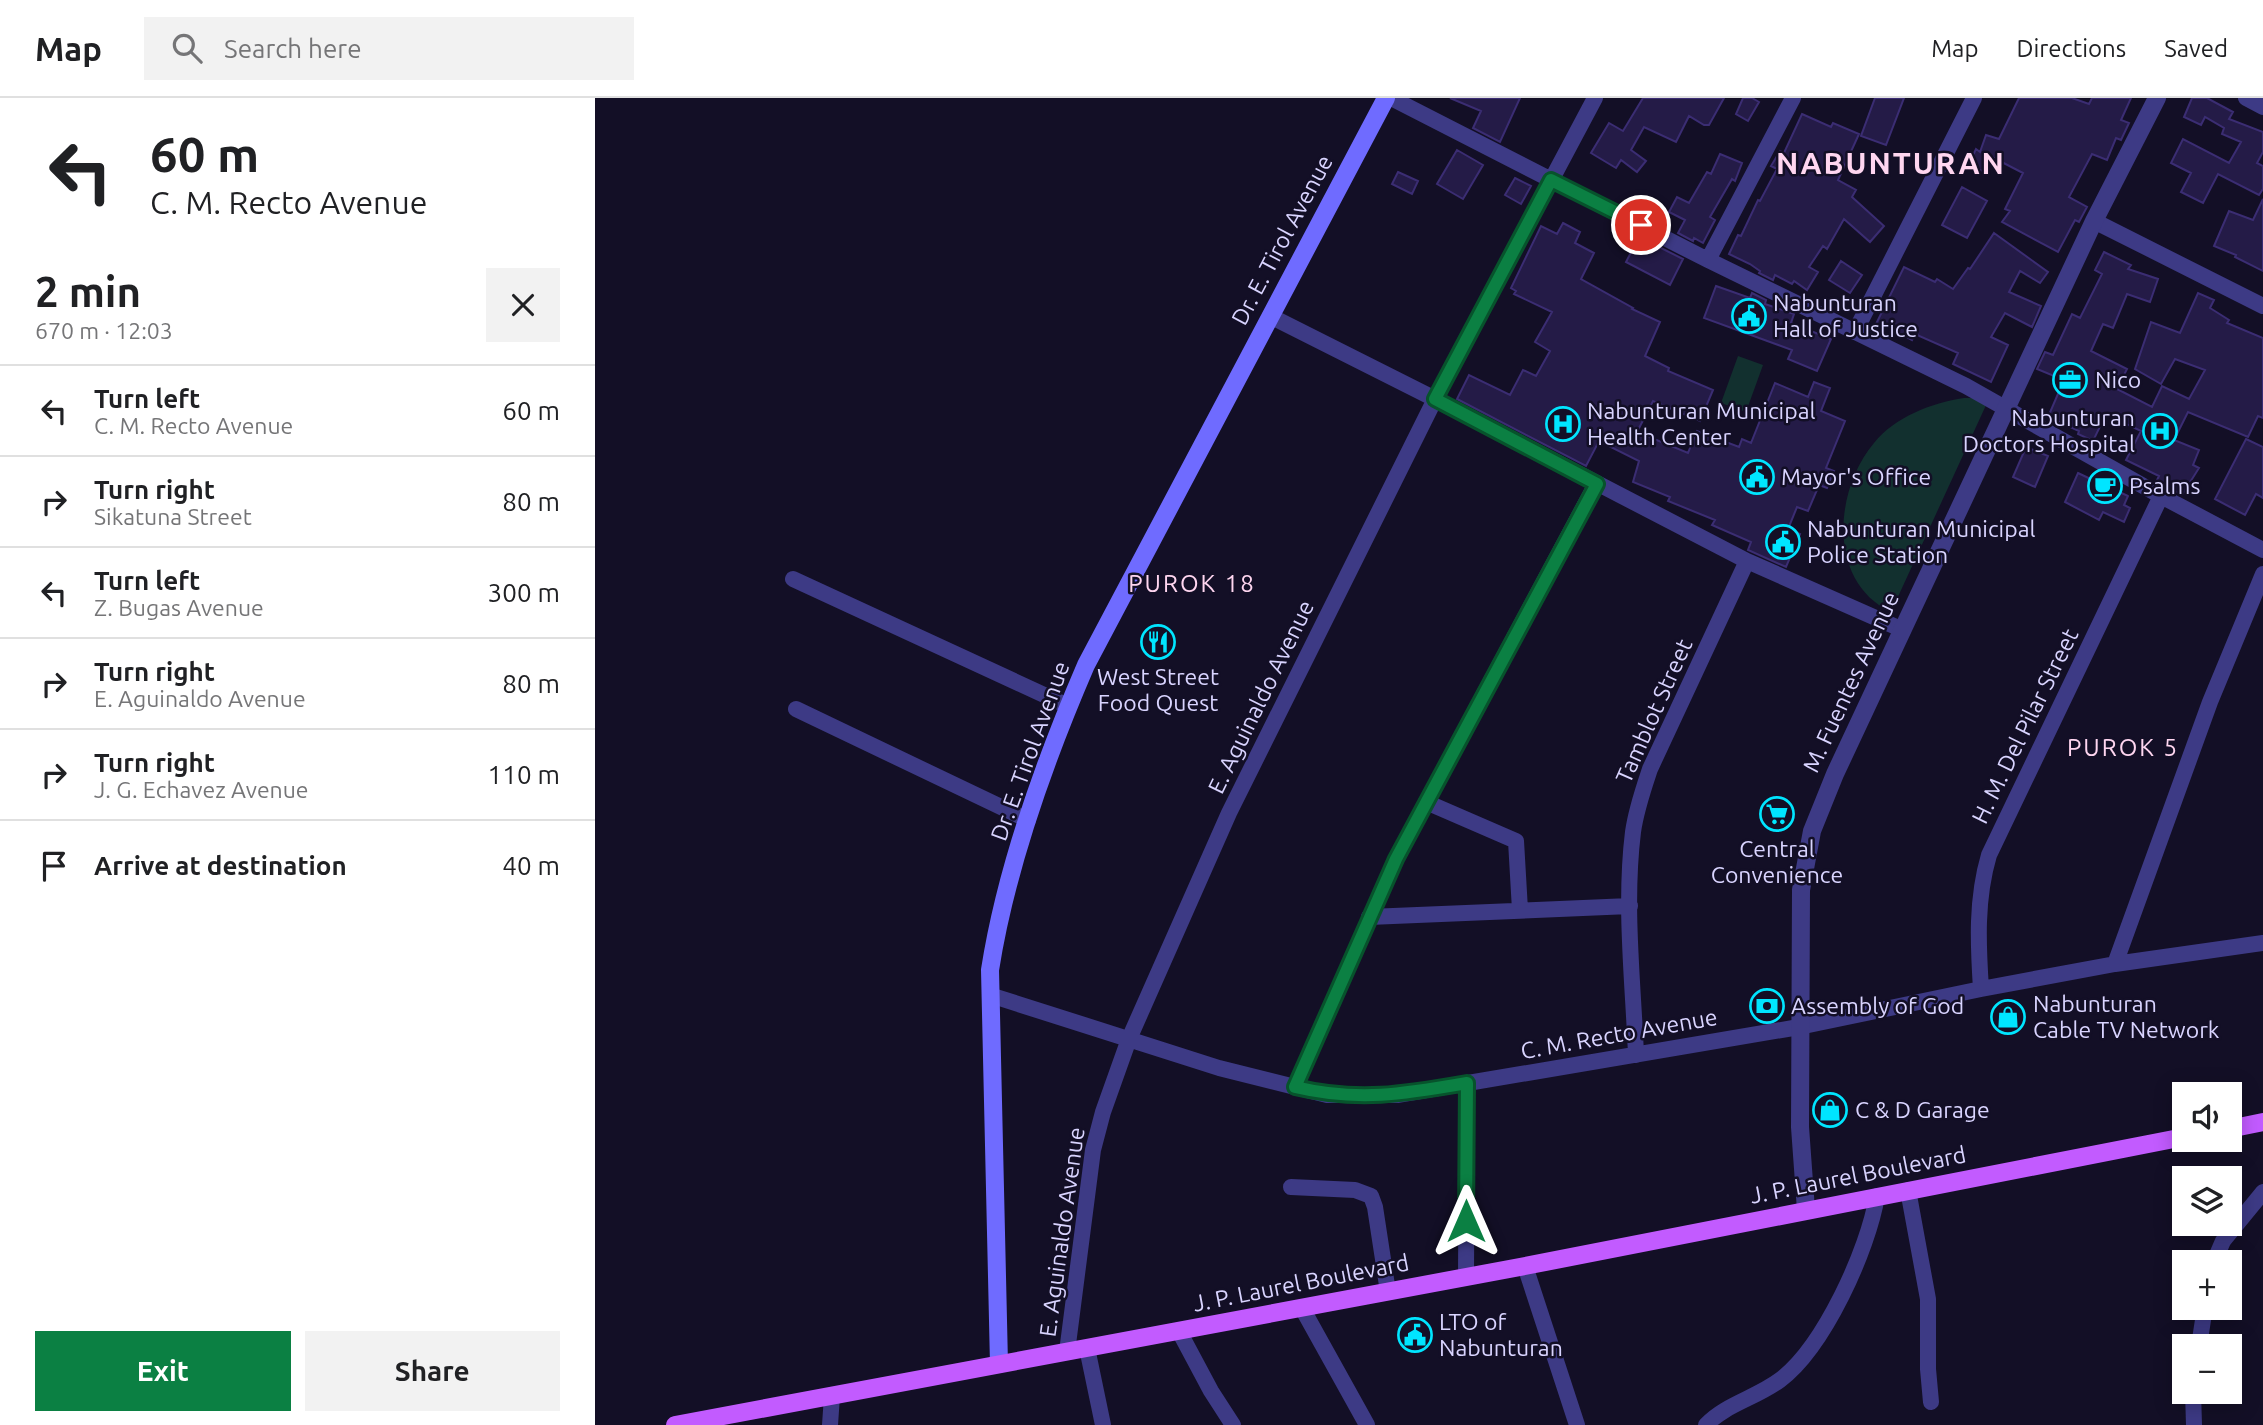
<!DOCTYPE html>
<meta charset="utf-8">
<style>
body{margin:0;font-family:Ubuntu,sans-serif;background:#f2f2f2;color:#202124;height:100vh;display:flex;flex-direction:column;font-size:26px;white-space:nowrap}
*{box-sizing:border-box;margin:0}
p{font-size:23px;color:#757577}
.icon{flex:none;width:38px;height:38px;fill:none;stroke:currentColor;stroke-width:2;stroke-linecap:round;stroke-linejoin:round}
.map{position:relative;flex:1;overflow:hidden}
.sheet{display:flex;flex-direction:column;background:#fff;width:595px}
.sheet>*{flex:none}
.hud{background:#fff;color:#202124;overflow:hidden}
.tools{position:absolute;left:1577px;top:984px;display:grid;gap:14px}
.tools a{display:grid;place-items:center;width:70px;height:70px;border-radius:0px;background:#fff;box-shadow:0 4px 18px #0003;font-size:35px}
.pin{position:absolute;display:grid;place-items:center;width:60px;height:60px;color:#fff;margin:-30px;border:4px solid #fff;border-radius:50%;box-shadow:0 2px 7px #0007}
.me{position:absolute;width:77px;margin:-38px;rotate:0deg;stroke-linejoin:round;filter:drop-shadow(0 0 5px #0008)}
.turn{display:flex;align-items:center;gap:24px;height:147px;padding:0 35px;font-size:32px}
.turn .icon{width:91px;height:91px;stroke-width:2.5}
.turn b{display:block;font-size:49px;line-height:60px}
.round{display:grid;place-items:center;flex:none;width:74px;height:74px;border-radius:0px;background:#f2f2f2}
.headline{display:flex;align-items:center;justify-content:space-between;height:119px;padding:0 35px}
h1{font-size:42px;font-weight:700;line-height:52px}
.cta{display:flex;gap:14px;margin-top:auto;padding:14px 35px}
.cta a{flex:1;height:80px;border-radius:0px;background:#0b8043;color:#fff;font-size:28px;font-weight:700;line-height:80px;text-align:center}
.cta a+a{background:#f2f2f2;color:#202124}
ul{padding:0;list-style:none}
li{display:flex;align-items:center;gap:21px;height:91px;padding:0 35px;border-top:2px solid #e0e0e0}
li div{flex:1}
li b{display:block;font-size:26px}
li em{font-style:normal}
header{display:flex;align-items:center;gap:42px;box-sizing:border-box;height:98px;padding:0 35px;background:#fff;border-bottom:2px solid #e0e0e0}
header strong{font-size:33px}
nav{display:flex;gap:38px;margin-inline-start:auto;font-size:24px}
.search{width:490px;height:63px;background:#f2f2f2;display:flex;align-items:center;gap:18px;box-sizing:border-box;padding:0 24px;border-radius:0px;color:#757577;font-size:26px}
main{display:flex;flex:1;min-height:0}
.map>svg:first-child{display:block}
.green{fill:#12302f}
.building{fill:#241b47;stroke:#3b2d73;stroke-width:2}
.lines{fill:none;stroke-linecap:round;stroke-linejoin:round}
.minor{stroke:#3d3a85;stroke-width:16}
.tertiary{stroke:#3d3a85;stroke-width:18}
.secondary{stroke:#6f6bff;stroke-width:18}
.primary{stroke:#c25bff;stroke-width:18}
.route-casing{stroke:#07532c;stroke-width:18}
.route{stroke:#0b8043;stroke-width:12}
.labels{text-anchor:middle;stroke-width:5;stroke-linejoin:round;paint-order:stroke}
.street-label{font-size:23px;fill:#d9d4ff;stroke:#130f26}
.poi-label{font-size:23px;fill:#d9d4ff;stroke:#130f26;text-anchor:start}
.neighbourhood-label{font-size:24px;letter-spacing:2px;fill:#ffd6f0;stroke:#130f26}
.district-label{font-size:30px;font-weight:bold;letter-spacing:2px;fill:#ffd6f0;stroke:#130f26}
</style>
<header>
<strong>Map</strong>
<div class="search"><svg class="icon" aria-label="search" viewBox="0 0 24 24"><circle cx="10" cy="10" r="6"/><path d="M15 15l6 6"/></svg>Search here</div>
<nav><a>Map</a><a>Directions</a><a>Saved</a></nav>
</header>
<main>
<section class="sheet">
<div class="hud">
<div class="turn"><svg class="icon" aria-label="left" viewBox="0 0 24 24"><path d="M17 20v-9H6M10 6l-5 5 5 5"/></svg><div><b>60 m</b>C. M. Recto Avenue</div></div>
</div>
<div class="headline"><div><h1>2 min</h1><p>670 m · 12:03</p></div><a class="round"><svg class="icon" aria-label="close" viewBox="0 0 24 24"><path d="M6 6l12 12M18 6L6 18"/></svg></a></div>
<ul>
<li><svg class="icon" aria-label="left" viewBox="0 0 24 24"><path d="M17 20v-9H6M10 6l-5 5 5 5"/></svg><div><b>Turn left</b><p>C. M. Recto Avenue</p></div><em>60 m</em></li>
<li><svg class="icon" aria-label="right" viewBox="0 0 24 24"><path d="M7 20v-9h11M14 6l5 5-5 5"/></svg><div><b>Turn right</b><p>Sikatuna Street</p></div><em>80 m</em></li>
<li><svg class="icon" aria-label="left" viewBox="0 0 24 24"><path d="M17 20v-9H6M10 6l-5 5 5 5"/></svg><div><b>Turn left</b><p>Z. Bugas Avenue</p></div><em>300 m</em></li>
<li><svg class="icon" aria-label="right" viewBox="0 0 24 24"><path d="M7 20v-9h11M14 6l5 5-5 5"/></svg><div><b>Turn right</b><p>E. Aguinaldo Avenue</p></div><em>80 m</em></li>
<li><svg class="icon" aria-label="right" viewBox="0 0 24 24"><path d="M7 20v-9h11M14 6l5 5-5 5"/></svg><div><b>Turn right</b><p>J. G. Echavez Avenue</p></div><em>110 m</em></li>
<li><svg class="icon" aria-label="arrive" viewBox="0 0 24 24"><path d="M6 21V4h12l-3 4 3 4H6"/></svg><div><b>Arrive at destination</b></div><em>40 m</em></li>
</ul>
<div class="cta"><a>Exit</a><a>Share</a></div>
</section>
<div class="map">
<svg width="1668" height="1327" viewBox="0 0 1668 1327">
<rect width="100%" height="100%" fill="#130f26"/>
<path class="green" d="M1143,258L1168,267L1151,314L1126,305Z
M1369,300H1381L1392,305L1296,514C1232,484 1239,392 1279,345C1300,319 1336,305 1369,300Z"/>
<path class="building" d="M855,0H925L905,44L878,30L886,13Z
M1048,0H1129L1114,27H1109L1094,18L1081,44L1049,29L1036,52L1051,63L1042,74L1026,62L1021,70L996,55L1014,25L1028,33Z
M1148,0H1157L1164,4L1153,23L1141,16Z
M1280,0H1309L1291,47L1266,38Z
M1424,0H1477L1494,6L1497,0H1536L1526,22L1534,25L1526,42L1521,40L1512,62L1497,56L1474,99L1492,109L1484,124L1480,122L1463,154L1407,124L1415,113L1410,111L1428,75L1397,59L1391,74L1373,68L1381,51L1385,54L1391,37L1404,41Z
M1597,0H1612L1638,14L1634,21L1668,34V54L1662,65L1668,68V91L1664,97L1623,76L1608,105L1586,94L1596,75L1576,65L1588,41L1634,65L1646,44L1627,36L1629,30L1610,19L1606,27L1589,19Z
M1207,16L1236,29L1238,25L1264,36L1243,82L1261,92L1257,99L1289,128L1275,144L1249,121L1232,151L1228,148L1214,169L1223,174L1212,192L1199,183L1197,186L1180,177L1178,182L1164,175L1165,173L1155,166L1134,156L1143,137L1146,138L1163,102L1165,103L1182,71L1176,68L1185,53L1189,55Z
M862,52L888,67L868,101L842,86Z
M1125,56L1147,65L1140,83L1137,81L1115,119L1120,122L1108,145L1099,140L1098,143L1083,135L1090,122L1074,114L1082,99L1094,105L1112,74L1116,76Z
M803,74L823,83L817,96L797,86Z
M920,80L936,88L926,106L910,97Z
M1367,89L1392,103L1372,140L1347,127Z
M1668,101V173L1640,159L1641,157L1619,148L1634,113L1658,122Z
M968,125L985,134L980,145L999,155L986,181L1038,210L1037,211L1065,224L1050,258L1074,270L1073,273L1118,292L1105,323L1058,303L1042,334L1093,355L1102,333L1144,349L1147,341L1156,345L1180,285L1213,299L1219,284L1235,290L1226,313L1250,323L1231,370L1239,373L1232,390L1224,387L1213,413L1202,409L1193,431L1205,436L1191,469L1153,452L1156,444L1117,427L1120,422L1073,403L1075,399L1038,384L1044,363L1004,343L991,368L862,301L874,277L915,297L928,272L941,278L955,253L940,244L957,214L919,196L921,193L916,190L946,128L962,136Z
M1399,135L1453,174L1445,185L1425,173L1414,194L1446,208L1437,229L1410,215L1396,239L1413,247L1396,284L1358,266L1363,255L1320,236L1317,242L1294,229L1281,226L1309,169L1340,184L1342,181L1358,191L1373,170L1375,171Z
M1044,139L1088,161L1075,187L1031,164Z
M1509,154L1536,167L1533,171L1563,181L1555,204L1532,196L1518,230L1508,226L1496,253L1532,271L1522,291L1557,309L1567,288L1594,301L1610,272L1580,261L1566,286L1540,271L1556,224L1585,235L1603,195L1619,202L1615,210L1634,222L1632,225L1668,240V320L1663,318L1653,339L1593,314L1579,342L1604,352L1598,367L1604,370L1587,397L1562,382L1564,378L1531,362L1546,333L1511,316L1498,343L1483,336L1484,333L1453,319L1469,282L1442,271L1450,254L1458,257L1477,216L1485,220L1507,176L1500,172Z
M1246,163L1267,177L1255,195L1234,182Z
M1121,188L1155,200L1157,195L1171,202L1170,206L1199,216L1196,225L1236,241L1222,273L1193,261L1197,252L1109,220Z
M1651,341L1668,349V400L1661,396L1650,417L1620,401Z
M1431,349L1453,358L1440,389L1418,379Z
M1483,375L1504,385L1505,382L1520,388L1518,391L1533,398L1529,407L1535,410L1529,424L1508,414L1504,422L1470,404Z"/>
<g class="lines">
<path class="minor" d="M796,0L1113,162L1371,288L1566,398L1668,452
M1651,0L1668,9
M1499,123L1668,208
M1113,162L1198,0
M675,218L840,301L1152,463L1308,532
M1260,234L1379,0
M198,481L473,608
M201,611L433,722
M831,704L921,743L925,812
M774,819L1035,808
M1520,866L1615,604L1668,476
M1386,891C1383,845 1381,801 1394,757L1566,398
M395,897L624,970L732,997H802L1204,929L1386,891L1520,866L1668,845
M1041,957C1038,883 1029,807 1038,734C1041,712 1048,692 1055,671L1152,463
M700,989L801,761L1001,386
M696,1089L760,1092L776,1098L780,1109L793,1194
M1313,1092L1333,1201V1271L1336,1304
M1619,1164L1628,1143L1668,1094
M930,1168L982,1327
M871,1179L872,985
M707,1210L772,1327
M584,1233L616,1293L638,1327
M1604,1248L1610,1209
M492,1250L508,1327
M472,1254L498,1052L508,1014L534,941L634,715L840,301L1000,0
M1598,1293L1599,1327
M235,1327L237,1298
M1111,1327C1131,1306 1161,1300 1185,1282C1229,1249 1273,1152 1282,1098"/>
<path class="tertiary" d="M1211,1112L1205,1029L1206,792L1217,733L1240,676L1499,123L1562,0"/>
<path class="secondary" d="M404,1266L395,872C411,770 450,662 491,567L791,0"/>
<path class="primary" d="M1634,1031L1668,1024
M80,1327L930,1168L1589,1039"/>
</g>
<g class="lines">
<g class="route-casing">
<path id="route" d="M871,1123L872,985C809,996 763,1004 700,989L801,761L1002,386L840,301L956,82L1046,127"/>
</g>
<use href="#route" class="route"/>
</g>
<defs>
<g id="civic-ring" transform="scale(1.75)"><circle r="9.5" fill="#130f26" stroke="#00e5ff" stroke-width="1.5"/><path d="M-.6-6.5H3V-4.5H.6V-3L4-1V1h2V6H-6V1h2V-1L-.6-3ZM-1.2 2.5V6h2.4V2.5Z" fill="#00e5ff"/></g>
<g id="office-ring" transform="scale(1.75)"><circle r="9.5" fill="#130f26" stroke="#00e5ff" stroke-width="1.5"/><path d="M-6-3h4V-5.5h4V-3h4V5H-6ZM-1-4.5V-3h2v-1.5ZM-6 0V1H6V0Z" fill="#00e5ff"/></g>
<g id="hospital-ring" transform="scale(1.75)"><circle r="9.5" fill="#130f26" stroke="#00e5ff" stroke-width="1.5"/><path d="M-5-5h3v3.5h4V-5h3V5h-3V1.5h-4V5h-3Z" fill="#00e5ff"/></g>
<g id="cafe-ring" transform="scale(1.75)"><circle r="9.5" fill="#130f26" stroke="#00e5ff" stroke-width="1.5"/><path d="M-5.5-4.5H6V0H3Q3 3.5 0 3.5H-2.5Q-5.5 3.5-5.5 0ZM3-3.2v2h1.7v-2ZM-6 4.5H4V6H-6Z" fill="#00e5ff"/></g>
<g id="restaurant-ring" transform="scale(1.75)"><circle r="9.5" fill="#130f26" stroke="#00e5ff" stroke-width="1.5"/><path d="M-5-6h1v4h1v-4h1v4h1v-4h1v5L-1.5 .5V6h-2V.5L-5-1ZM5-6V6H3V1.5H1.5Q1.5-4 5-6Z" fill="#00e5ff"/></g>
<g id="supermarket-ring" transform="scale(1.75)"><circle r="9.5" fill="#130f26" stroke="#00e5ff" stroke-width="1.5"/><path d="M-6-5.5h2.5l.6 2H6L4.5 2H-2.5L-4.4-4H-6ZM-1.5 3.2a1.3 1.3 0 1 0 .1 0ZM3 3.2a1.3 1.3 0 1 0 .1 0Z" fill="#00e5ff"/></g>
<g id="bank-ring" transform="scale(1.75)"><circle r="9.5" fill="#130f26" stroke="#00e5ff" stroke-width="1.5"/><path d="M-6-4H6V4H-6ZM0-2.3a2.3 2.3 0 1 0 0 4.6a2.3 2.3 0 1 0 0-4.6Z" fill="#00e5ff"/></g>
<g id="shop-ring" transform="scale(1.75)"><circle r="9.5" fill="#130f26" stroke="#00e5ff" stroke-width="1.5"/><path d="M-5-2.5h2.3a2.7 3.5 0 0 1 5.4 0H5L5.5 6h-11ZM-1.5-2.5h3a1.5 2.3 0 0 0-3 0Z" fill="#00e5ff"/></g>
</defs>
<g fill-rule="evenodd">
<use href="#civic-ring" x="1154" y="218"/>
<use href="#office-ring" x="1475" y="282"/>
<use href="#hospital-ring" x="968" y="326"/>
<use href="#hospital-ring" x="1565" y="333"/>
<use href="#civic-ring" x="1162" y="379"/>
<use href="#cafe-ring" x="1510" y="388"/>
<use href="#civic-ring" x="1188" y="444"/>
<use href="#restaurant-ring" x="563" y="544"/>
<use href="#supermarket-ring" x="1182" y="716"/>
<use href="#bank-ring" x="1172" y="908"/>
<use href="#shop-ring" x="1413" y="919"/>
<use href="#shop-ring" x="1235" y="1012"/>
<use href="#civic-ring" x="820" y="1237"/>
</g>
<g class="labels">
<g class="street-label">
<text transform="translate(687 142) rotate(-62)" y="8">Dr. E. Tirol Avenue</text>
<text transform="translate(1256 584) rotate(-65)" y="8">M. Fuentes Avenue</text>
<text transform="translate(666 599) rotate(-64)" y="8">E. Aguinaldo Avenue</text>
<text transform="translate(1059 613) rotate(-66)" y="8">Tamblot Street</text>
<text transform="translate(1430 628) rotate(-64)" y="8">H. M. Del Pilar Street</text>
<text transform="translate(435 653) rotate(-70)" y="8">Dr. E. Tirol Avenue</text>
<text transform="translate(1024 936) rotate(-10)" y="8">C. M. Recto Avenue</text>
<text transform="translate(1263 1077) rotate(-11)" y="8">J. P. Laurel Boulevard</text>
<text transform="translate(467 1134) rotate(-82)" y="8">E. Aguinaldo Avenue</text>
<text transform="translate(706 1185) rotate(-11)" y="8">J. P. Laurel Boulevard</text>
</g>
<g class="poi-label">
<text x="1178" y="213">Nabunturan<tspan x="1178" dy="26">Hall of Justice</tspan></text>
<text x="1500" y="290">Nico</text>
<text x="992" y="321">Nabunturan Municipal<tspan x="992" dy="26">Health Center</tspan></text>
<text x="1540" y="328" text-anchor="end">Nabunturan<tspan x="1540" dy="26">Doctors Hospital</tspan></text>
<text x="1186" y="387">Mayor's Office</text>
<text x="1534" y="396">Psalms</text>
<text x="1212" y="439">Nabunturan Municipal<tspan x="1212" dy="26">Police Station</tspan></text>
<text x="563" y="587" text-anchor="middle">West Street<tspan x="563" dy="26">Food Quest</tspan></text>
<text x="1182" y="759" text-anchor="middle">Central<tspan x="1182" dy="26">Convenience</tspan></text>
<text x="1438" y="914">Nabunturan<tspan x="1438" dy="26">Cable TV Network</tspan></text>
<text x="1196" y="916">Assembly of God</text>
<text x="1260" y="1020">C &amp; D Garage</text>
<text x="844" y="1232">LTO of<tspan x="844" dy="26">Nabunturan</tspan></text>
</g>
<g class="neighbourhood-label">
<text x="597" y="494">PUROK 18</text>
<text x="1528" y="658">PUROK 5</text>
</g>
<g class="district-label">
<text x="1296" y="76">NABUNTURAN</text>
</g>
</g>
</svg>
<div class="tools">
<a><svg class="icon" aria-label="sound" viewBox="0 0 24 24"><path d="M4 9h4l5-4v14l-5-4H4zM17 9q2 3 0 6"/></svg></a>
<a><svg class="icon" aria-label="layers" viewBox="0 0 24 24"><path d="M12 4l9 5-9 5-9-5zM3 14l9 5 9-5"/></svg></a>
<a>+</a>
<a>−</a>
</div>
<div class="pin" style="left:1046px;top:127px;background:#d93025"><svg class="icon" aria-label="arrive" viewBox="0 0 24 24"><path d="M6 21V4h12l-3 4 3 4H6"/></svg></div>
<svg class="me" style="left:871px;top:1123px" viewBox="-20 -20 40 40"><path d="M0-17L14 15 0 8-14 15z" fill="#0b8043" stroke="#fff" stroke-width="4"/></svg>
</div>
</main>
